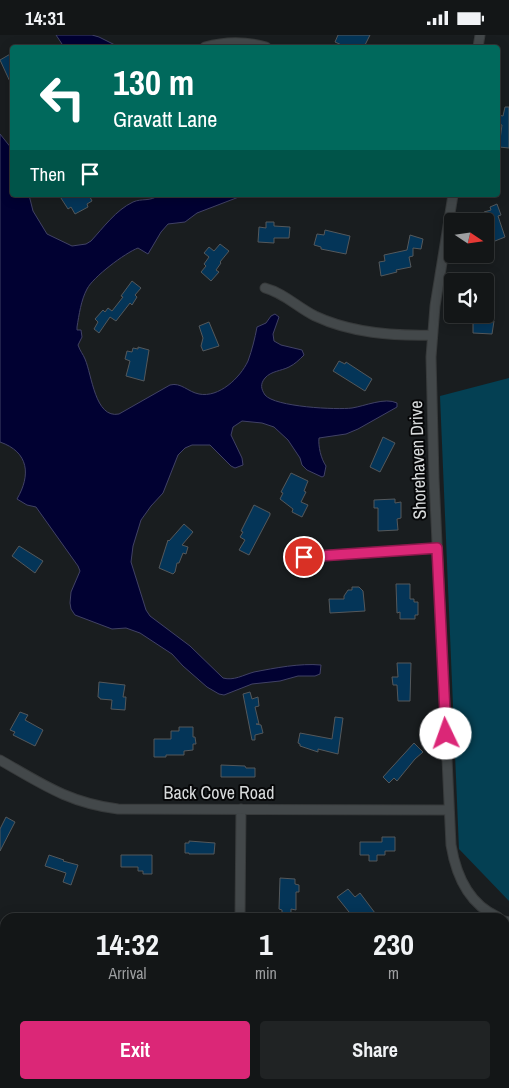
<!DOCTYPE html>
<style>
body{margin:0;font-family:"Archivo Narrow",sans-serif;background:#202324;color:#f1f3f6;height:100vh;display:flex;flex-direction:column;font-size:19px;white-space:nowrap}
*{box-sizing:border-box;margin:0}
p{font-size:16px;color:#9d9fa1}
.icon{flex:none;width:28px;height:28px;fill:none;stroke:currentColor;stroke-width:2;stroke-linecap:round;stroke-linejoin:round}
.map{position:relative;flex:1;overflow:hidden}
.panel{position:absolute;left:0px;top:878px;width:510px;height:176px;display:flex;flex-direction:column;background:#131617;border-radius:15px 15px 0 0;box-shadow:0 2px 12px #0003,0 0 0 1px #323536}
.panel>*{flex:none}
.guide{position:absolute;left:10px;top:10px;width:490px;height:152px;border-radius:5px;box-shadow:0 2px 12px #0003,0 0 0 1px #323536;background:#00695c;color:#fff;overflow:hidden}
.needle{width:32px;rotate:103deg}
.tools{position:absolute;left:444px;top:178px;display:grid;gap:10px}
.tools a{display:grid;place-items:center;width:50px;height:50px;border-radius:5px;background:#131617;box-shadow:0 2px 12px #0003,0 0 0 1px #323536;font-size:25px}
.pin{position:absolute;display:grid;place-items:center;width:42px;height:42px;color:#fff;margin:-21px;border:2px solid #fff;border-radius:50%;box-shadow:0 1px 5px #0007}
.me{position:absolute;width:55px;margin:-28px;rotate:357deg;stroke-linejoin:round;filter:drop-shadow(0 0 4px #0008)}
.turn{display:flex;align-items:center;gap:18px;height:105px;padding:0 20px;font-size:22px}
.turn .icon{width:65px;height:65px;stroke-width:2.5}
.turn b{display:block;font-size:35px;line-height:42px}
.then{display:flex;align-items:center;height:48px;padding:0 20px;background:#0003;gap:10px;font-size:19px}
.eta{display:flex;justify-content:space-evenly;align-items:center;height:85px;text-align:center}
.eta b{font-size:30px;font-weight:800;line-height:35px}
.button{display:flex;gap:10px;margin-top:auto;padding:10px 20px}
.button a{flex:1;height:58px;border-radius:5px;background:#db2777;color:#fff;font-size:20px;font-weight:800;line-height:58px;text-align:center}
.button a+a{background:#202324;color:#f1f3f6}
.status{display:flex;justify-content:space-between;align-items:center;height:35px;padding:0 25px;background:#131617;direction:ltr}
.status svg{height:14px;fill:currentColor}
.map>svg:first-child{display:block}
.green{fill:#044053}
.water{fill:#010132;stroke:#414265}
.building{fill:#043558;stroke:#54585b}
.lines{fill:none;stroke-linecap:round;stroke-linejoin:round}
.street-casing{stroke:#373a3b;stroke-width:11}
.street{stroke:#43484a;stroke-width:9}
.route-casing{stroke:#8e194d;stroke-width:12}
.route{stroke:#db2777;stroke-width:9}
.labels{text-anchor:middle;stroke-width:4;stroke-linejoin:round;paint-order:stroke}
.street-label{font-size:18px;fill:#d7dadb;stroke:#060708}
</style>
<div class="status"><b>14:31</b><svg viewBox="0 0 49 12"><path d="M0 12V9h3v3zM5 12V6h3v6zM10 12V3h3v9zM15 12V0h3v12zM26 1h20v11H26zM47 4h2v5h-2z"/></svg></div>
<div class="map">
<svg width="509" height="1053" viewBox="0 0 509 1053">
<rect width="100%" height="100%" fill="#191d1f"/>
<path class="green" d="M509,343V866L459,814L440,361Z"/>
<path class="water" d="M56,0H92L99,2L119,12H64Z
M0,99L12,114V160H29L33,176L47,199L72,211L86,209L91,206C103,193 116,175 133,167C142,163 150,167 159,160H244L197,178L185,187L168,189L161,197L148,219L138,213C125,218 93,242 87,254C81,265 79,280 77,292V295H81L82,302L78,310C80,316 83,319 85,324C92,340 95,384 119,379L170,350C181,347 188,357 199,359C219,363 240,343 248,326C252,315 255,303 257,292L266,288L271,281L275,279L279,282L273,299L274,306L281,310L302,315L304,320C299,325 295,329 289,332C281,336 271,336 265,343C260,349 261,354 265,360C275,372 337,375 352,373C365,371 385,362 397,368V372L358,394L346,399L319,403C318,411 321,424 326,431L324,441L322,442L307,435L302,430L300,423L288,405L274,392L262,388L242,386L233,392L231,400L242,423L243,430L235,433L231,431L210,410H192L185,413L178,420L163,458L151,471L141,485L133,511L131,527L146,575L150,581L190,611L223,643C234,646 243,640 254,637C275,633 300,628 321,630L320,639L315,641H298L280,646L252,649L224,660L219,659L207,652L183,631L172,619L140,598L126,593L112,594L75,580L71,574L70,568L71,557L80,536L78,531L36,472L27,470L17,464C31,440 29,417 0,407Z
M0,927L5,929V1038L0,1035Z
M140,1049H225L233,1053L157,1052Z"/>
<path class="building" d="M338,0H370L364,12H346L335,7Z
M12,18V51L0,25Z
M505,72H509V113L499,112L502,90L498,89V80L503,81Z
M59,160H89L92,166L87,169L88,172L75,179L71,172L68,174Z
M497,169L501,180L498,181L505,202L485,210V198L488,197L484,185L487,184L484,177L491,175L490,172Z
M266,187H274V191L290,192L289,203H274V208L258,207L259,192L266,193Z
M325,195L350,201L346,219L321,214V212L314,210L317,199L324,200Z
M410,200L423,204L421,214L413,213V221L409,222L411,232L396,235L397,237L381,241L379,227L385,226L384,220L407,215Z
M220,209L229,216L220,227L221,228L216,235L219,237L211,246L201,237L206,231L204,229L209,222L204,218L209,212L214,216Z
M132,246L141,253L135,260L137,262L132,270L130,268L116,286L110,282L99,298L94,294L98,287L95,284L103,275L105,277L108,273L112,276L123,262L121,261Z
M473,279H489V285L494,286L492,299L473,298Z
M209,287L219,311L203,316L201,311L203,303L199,291Z
M138,312L149,315L144,346L126,341L130,326L125,324L127,316L132,317L133,313L138,314Z
M339,326L345,329L346,327L372,344L365,356L333,336Z
M383,402L395,408L380,437L370,432Z
M291,438L308,446L304,456L306,457L301,467L308,470L302,482L292,477L293,474L280,464L283,458L281,457Z
M395,464V468L401,467V483L397,484L398,495L378,496V473H374V465Z
M254,470L270,478V480L249,520L239,515L245,505L240,502L243,497L241,496Z
M184,489L193,497L182,510L188,512L186,519L183,518L179,528H177L175,537L173,539L159,533L168,505L169,506Z
M19,511L43,526L35,538L12,521Z
M396,549H410V564H414V567H418V580H415V584H400V577L397,578Z
M352,552H359L363,556L365,576L330,578L329,564H344V561L348,555H352Z
M397,628H411L410,666H398L397,650H393L392,642H398Z
M99,647L125,650L123,662H126L125,675L111,674L112,665L100,664V663L98,662Z
M250,657L252,664L258,662L259,671L255,672L259,689H256L261,690L263,698L255,700V705H252L243,659Z
M20,677L28,680L25,685L43,695L35,711L13,700L15,697L10,695Z
M335,682L343,683L338,719L318,714V717L300,711V709L298,708L300,698L332,704Z
M179,692H193V702H195L196,709H193V715L184,716V720H166V722H154V704H171V696H179Z
M414,708L423,717L415,724L397,746L394,743L389,748L383,742Z
M221,730L245,731L246,733H255V742H221Z
M6,782L15,787L0,816V794Z
M382,802H395V816H385V820H377V826H369V820H360V807H382Z
M189,806L215,808L214,819H189V818H185V808H189Z
M49,820L64,825L63,826L78,830L71,850L63,847L66,838L45,831Z
M121,820H152V839H143V836H138V832H121Z
M280,843L295,844V849L299,850V857H296V875L291,874V882L282,881V875L279,874Z
M348,854L355,862L360,858L378,882H341L349,877L337,862Z"/>
<g class="lines">
<g class="street-casing">
<path id="street" d="M205,12C226,6 245,6 266,12
M478,12L480,0
M453,160L435,271L431,322L434,443L451,810C456,840 468,869 498,882
M265,253C284,258 297,272 315,281C351,298 392,301 432,300
M304,522L437,513
M0,725C42,749 69,768 118,774L449,775
M240,882L241,774
M505,886L509,887"/>
</g>
<use href="#street" class="street"/>
</g>
<g class="lines">
<g class="route-casing">
<path id="route" d="M304,522L437,513L446,699"/>
</g>
<use href="#route" class="route"/>
</g>
<g class="labels">
<g class="street-label">
<text transform="translate(418 425) rotate(-92)" y="6">Shorehaven Drive</text>
<text x="219" y="764">Back Cove Road</text>
</g>
</g>
</svg>
<div class="tools">
<a><svg class="needle" viewBox="-14 -14 28 28"><path d="M0-13l5 13h-10z" fill="#e53935"/><path d="M0 13l5-13h-10z" fill="#9d9fa1"/></svg></a>
<a><svg class="icon" aria-label="sound" viewBox="0 0 24 24"><path d="M4 9h4l5-4v14l-5-4H4zM17 9q2 3 0 6"/></svg></a>
</div>
<div class="pin" style="left:304px;top:522px;background:#d93025"><svg class="icon" aria-label="arrive" viewBox="0 0 24 24"><path d="M6 21V4h12l-3 4 3 4H6"/></svg></div>
<svg class="me" style="left:446px;top:699px" viewBox="-20 -20 40 40"><circle r="19" fill="#fff"/><path d="M0-13L10 11 0 6-10 11z" fill="#db2777"/></svg>
<div class="guide">
<div class="turn"><svg class="icon" aria-label="left" viewBox="0 0 24 24"><path d="M17 20v-9H6M10 6l-5 5 5 5"/></svg><div><b>130 m</b>Gravatt Lane</div></div>
<div class="then">Then<svg class="icon" aria-label="arrive" viewBox="0 0 24 24"><path d="M6 21V4h12l-3 4 3 4H6"/></svg></div>
</div>
<section class="panel">
<div class="eta">
<div><b>14:32</b><p>Arrival</p></div>
<div><b>1</b><p>min</p></div>
<div><b>230</b><p>m</p></div>
</div>
<div class="button"><a>Exit</a><a>Share</a></div>
</section>
</div>
